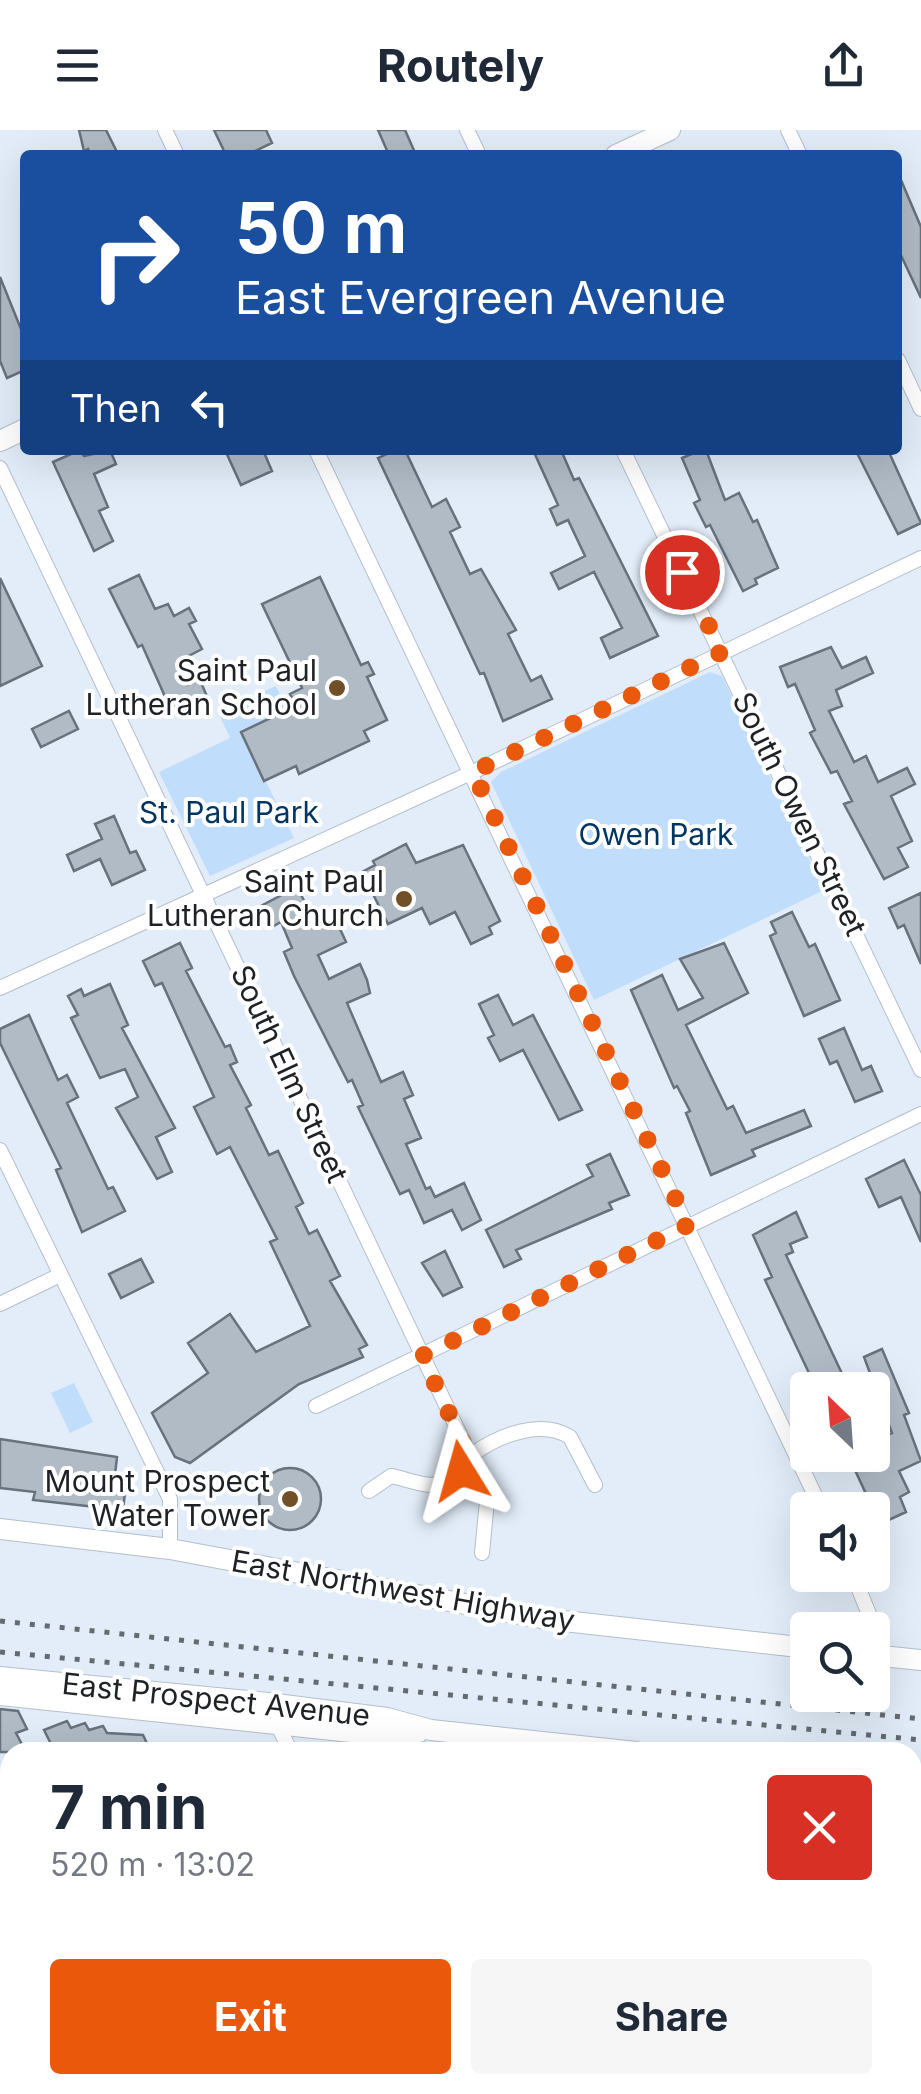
<!DOCTYPE html>
<meta charset="utf-8">
<style>
body{margin:0;font-family:Inter,sans-serif;background:#f6f6f7;color:#1f2937;height:100vh;display:flex;flex-direction:column;font-size:38px;white-space:nowrap}
*{box-sizing:border-box;margin:0}
p{font-size:32px;color:#747a83}
.icon{flex:none;width:55px;height:55px;fill:none;stroke:currentColor;stroke-width:2;stroke-linecap:round;stroke-linejoin:round}
.map{position:relative;flex:1;overflow:hidden}
.details{position:absolute;left:0px;top:1612px;width:922px;height:352px;display:flex;flex-direction:column;background:#fff;border-radius:30px 30px 0 0;box-shadow:0 10px 40px #0002}
.details>*{flex:none}
.banner{position:absolute;left:20px;top:20px;width:882px;height:305px;border-radius:10px;box-shadow:0 10px 40px #0002;background:#1a4fa0;color:#fff;overflow:hidden}
.needle{width:65px;rotate:335deg}
.tools{position:absolute;left:790px;top:1242px;display:grid;gap:20px}
.tools a{display:grid;place-items:center;width:100px;height:100px;border-radius:10px;background:#fff;box-shadow:0 10px 40px #0002;font-size:50px}
.pin{position:absolute;display:grid;place-items:center;width:85px;height:85px;color:#fff;margin:-42px;border:5px solid #fff;border-radius:50%;box-shadow:0 2px 10px #0007}
.me{position:absolute;width:110px;margin:-55px;rotate:352deg;stroke-linejoin:round;filter:drop-shadow(0 0 8px #0008)}
.turn{display:flex;align-items:center;gap:35px;height:210px;padding:0 50px;font-size:45px}
.turn .icon{width:130px;height:130px;stroke-width:2.5}
.turn b{display:block;font-size:70px;line-height:85px}
.then{display:flex;align-items:center;height:95px;padding:0 50px;background:#0003;gap:20px;font-size:38px}
.round{display:grid;place-items:center;flex:none;width:105px;height:105px;border-radius:10px;background:#f6f6f7}
.headline{display:flex;align-items:center;justify-content:space-between;height:170px;padding:0 50px}
h1{font-size:60px;font-weight:700;line-height:75px}
.button{display:flex;gap:20px;margin-top:auto;padding:20px 50px}
.button a{flex:1;height:115px;border-radius:10px;background:#ea580c;color:#fff;font-size:40px;font-weight:700;line-height:115px;text-align:center}
.button a+a{background:#f6f6f7;color:#1f2937}
header{display:flex;justify-content:space-between;align-items:center;height:130px;padding:0 50px;background:#fff;font-size:45px;font-weight:700}
.map>svg:first-child{display:block}
.green{fill:#c0ddfc}
.building{fill:#b0bbc6;stroke:#68727c;stroke-width:2.5}
.lines{fill:none;stroke-linecap:round;stroke-linejoin:round}
.street-casing{stroke:#b4bfca;stroke-width:16}
.secondary-casing{stroke:#b4bfca;stroke-width:22}
.primary-casing{stroke:#b4bfca;stroke-width:22}
.street{stroke:#fff;stroke-width:14}
.secondary{stroke:#fff;stroke-width:20}
.primary{stroke:#fff;stroke-width:20}
.rail{stroke:#646a71;stroke-width:5;stroke-dasharray:5 10;stroke-linecap:butt}
.route{stroke:#ea580c;stroke-width:18;stroke-dasharray:0 32.4}
.poi-dot{fill:#715027;stroke:#fff;stroke-width:4}
.labels{text-anchor:middle;stroke-width:8;stroke-linejoin:round;paint-order:stroke}
.poi-label{font-size:30px;fill:#1e2226;stroke:#fff;text-anchor:end}
.park-label{font-size:30px;fill:#003661;stroke:#fff}
.street-label{font-size:30px;fill:#1e2226;stroke:#fff}
</style>
<header><svg class="icon" aria-label="menu" viewBox="0 0 24 24"><path d="M4 6h16M4 12h16M4 18h16"/></svg>Routely<svg class="icon" aria-label="share" viewBox="0 0 24 24"><path d="M12 15V3M7 8l5-5 5 5M5 13v7h14v-7"/></svg></header>
<div class="map">
<svg width="921" height="1964" viewBox="0 0 921 1964">
<rect width="100%" height="100%" fill="#e2edf9"/>
<path class="green" d="M710,542L722,546L824,760L594,870L491,652L501,642Z
M276,556L287,579L241,602L294,708L210,746L159,642L230,608L218,582Z
M74,1253L93,1292L70,1303L51,1263Z"/>
<path class="building" d="M79,0H106L117,22L91,25L88,19L84,21Z
M214,0H266L272,13L247,25H226Z
M378,0H405L416,25H389Z
M898,43L921,97V168L898,119Z
M0,147L25,209V240L7,248L0,231Z
M80,320L84,326L110,320L116,334L94,344L108,377L99,381L113,411L94,421L53,332Z
M225,320H263L272,341L241,355Z
M395,320H405L432,377L446,369L460,397L450,402L470,444L481,439L516,500L508,504L531,551L541,546L552,569L503,591L484,543L480,544L378,328Z
M533,320H561L574,350L579,348L658,506L610,528L601,508L622,498L594,442L559,459L551,443L585,426L568,390L557,395L550,379L558,375Z
M701,320H706L725,370L739,363L753,392L757,390L778,438L755,449L757,454L743,461L710,395L706,397L694,373L700,370L682,328Z
M867,320H888L921,393L898,404L858,325Z
M139,445L155,479L168,474L174,486L189,478L196,491L189,494L202,519L177,532L187,555L200,550L206,564L171,580L142,515L138,517L109,459Z
M320,447L361,535L368,532L374,544L367,547L387,590L364,601L369,611L299,644L296,636L264,651L241,602L296,576L290,564L302,558L262,474Z
M0,448L42,536L0,556Z
M831,517L842,538L866,527L873,543L836,560L842,576L829,581L854,632L866,626L878,652L907,638L915,654L891,666L912,711L898,718L908,737L884,749L844,674L852,671L837,641L831,643L810,603L815,600L795,554L788,557L780,537Z
M69,581L78,599L41,617L32,599Z
M114,686L130,723L136,721L145,740L112,755L100,729L74,741L67,725L102,709L95,694Z
M406,714L416,733L463,715L500,791L489,797L492,804L471,814L455,782L430,794L422,778L388,794L362,742L375,735L373,731Z
M297,757L315,792L333,784L346,812L318,825L329,849L360,834L367,850L370,863L347,873L381,952L403,942L413,965L404,969L421,1008L406,1014L426,1059L430,1057L435,1067L464,1053L481,1090L462,1100L452,1080L424,1093L409,1060L400,1064L358,977L363,975L352,950L348,952L294,846L284,822L292,818L281,792L270,798L259,777Z
M921,763V834L904,795L898,798L889,778Z
M792,782L809,817L815,814L840,870L804,886L770,806L776,803L771,792Z
M180,813L192,838L186,841L225,917L230,915L237,932L230,935L251,975L246,978L269,1025L278,1021L303,1073L296,1077L309,1104L317,1100L340,1146L330,1151L367,1215L359,1219L363,1227L299,1254L190,1333L175,1327L152,1283L208,1243L188,1213L230,1184L256,1222L310,1196L270,1112L277,1109L230,1017L217,1024L194,977L214,967L162,853L155,856L143,831Z
M724,813L748,863L686,895L727,979L733,976L746,1003L804,980L811,996L752,1020L755,1026L711,1045L686,983L690,981L677,956L674,958L631,860L662,845L678,880L703,868L680,829Z
M110,854L128,895L122,898L175,998L156,1007L172,1042L157,1049L116,978L138,967L125,939L100,948L71,888L78,885L68,866L81,859L84,866Z
M498,865L513,895L533,885L582,980L559,990L523,920L500,931L488,908L494,905L479,874Z
M29,885L58,950L67,945L78,967L67,973L108,1059L113,1057L125,1081L82,1102L56,1040L61,1038L0,913V899Z
M844,898L862,940L871,936L882,961L855,972L837,931L830,934L819,909Z
M610,1024L629,1065L609,1073L612,1079L516,1120L521,1129L504,1137L486,1100L593,1046L587,1035Z
M904,1030L921,1065V1112L901,1067L879,1077L866,1049Z
M796,1082L807,1107L790,1114L793,1122L786,1125L845,1250L825,1260H817L765,1150L772,1147L753,1105Z
M445,1121L462,1157L443,1166L422,1133Z
M141,1129L153,1152L121,1168L109,1144Z
M882,1219L909,1283L904,1285L921,1331L899,1341L909,1362L900,1367L906,1382L880,1394L848,1325H872V1312L892,1303L864,1227Z
M0,1309L117,1327L115,1345L127,1346L123,1380L33,1370L35,1362L0,1358Z
M259 1369a31 31 0 1 1 62 0a31 31 0 1 1-62 0Z
M0,1579L18,1581L27,1599L16,1603L26,1622H0Z
M67,1591L71,1598L85,1593L89,1600L103,1596L107,1603L143,1605L151,1622H55L44,1600Z"/>
<g class="lines">
<g class="street-casing">
<path id="street" d="M165,0L177,25
M467,0L479,25
M788,0L800,25
M898,230L921,279
M316,320L822,1380
M623,320L921,940
M0,338L484,1355L487,1371L482,1423
M0,858L473,642L921,428
M0,1020L170,1369V1419
M0,1174L60,1145
M316,1276L921,984
M369,1361L391,1346C408,1349 429,1360 446,1352C460,1346 462,1331 473,1324C499,1305 541,1289 570,1307L595,1355
M853,1445L869,1484L868,1500
M274,1588L291,1622
M0,1698L10,1719
M123,1955L127,1964
M450,1955L454,1964
M738,1955L742,1964
M18,1964L37,1955
M465,1964L483,1955
M631,1964L651,1955"/>
</g>
<g class="secondary-casing">
<path id="secondary" d="M616,25L670,0
M0,311L25,299
M0,1547L268,1573L387,1588L431,1600L636,1622
M0,1565L389,1606L419,1602
M912,1654L921,1655"/>
</g>
<g class="primary-casing">
<path id="primary" d="M0,1399L170,1419L546,1489L808,1518
M872,1525L921,1530"/>
</g>
<use href="#street" class="street"/>
<use href="#secondary" class="secondary"/>
<use href="#primary" class="primary"/>
<path class="rail" d="M0,1491L921,1589
M0,1522L921,1610"/>
</g>
<g class="lines">
<path class="route" d="M461,1341L469,1326L422,1226L688,1095L473,642L722,522L682,442"/>
</g>
<g class="poi-dot">
<circle cx="337" cy="558" r="10"/>
<circle cx="404" cy="769" r="10"/>
<circle cx="290" cy="1369" r="10"/>
</g>
<g class="labels">
<g class="poi-label">
<text x="317" y="551">Saint Paul<tspan x="317" dy="34">Lutheran School</tspan></text>
<text x="384" y="762">Saint Paul<tspan x="384" dy="34">Lutheran Church</tspan></text>
<text x="270" y="1362">Mount Prospect<tspan x="270" dy="34">Water Tower</tspan></text>
</g>
<g class="park-label">
<text x="229" y="693">St. Paul Park</text>
<text x="656" y="715">Owen Park</text>
</g>
<g class="street-label">
<text transform="translate(799 684) rotate(64)" y="10">South Owen Street</text>
<text transform="translate(289 944) rotate(65)" y="10">South Elm Street</text>
<text transform="translate(403 1461) rotate(10)" y="10">East Northwest Highway</text>
<text transform="translate(216 1570) rotate(6)" y="10">East Prospect Avenue</text>
</g>
</g>
</svg>
<div class="tools">
<a><svg class="needle" viewBox="-14 -14 28 28"><path d="M0-13l5 13h-10z" fill="#e53935"/><path d="M0 13l5-13h-10z" fill="#747a83"/></svg></a>
<a><svg class="icon" aria-label="sound" viewBox="0 0 24 24"><path d="M4 9h4l5-4v14l-5-4H4zM17 9q2 3 0 6"/></svg></a>
<a><svg class="icon" aria-label="search" viewBox="0 0 24 24"><circle cx="10" cy="10" r="6"/><path d="M15 15l6 6"/></svg></a>
</div>
<div class="pin" style="left:682px;top:442px;background:#d93025"><svg class="icon" aria-label="arrive" viewBox="0 0 24 24"><path d="M6 21V4h12l-3 4 3 4H6"/></svg></div>
<svg class="me" style="left:461px;top:1341px" viewBox="-20 -20 40 40"><path d="M0-17L14 15 0 8-14 15z" fill="#ea580c" stroke="#fff" stroke-width="4"/></svg>
<div class="banner">
<div class="turn"><svg class="icon" aria-label="right" viewBox="0 0 24 24"><path d="M7 20v-9h11M14 6l5 5-5 5"/></svg><div><b>50 m</b>East Evergreen Avenue</div></div>
<div class="then">Then<svg class="icon" aria-label="left" viewBox="0 0 24 24"><path d="M17 20v-9H6M10 6l-5 5 5 5"/></svg></div>
</div>
<section class="details">
<div class="headline"><div><h1>7 min</h1><p>520 m · 13:02</p></div><a class="round" style="background:#d93025;color:#fff"><svg class="icon" aria-label="close" viewBox="0 0 24 24"><path d="M6 6l12 12M18 6L6 18"/></svg></a></div>
<div class="button"><a>Exit</a><a>Share</a></div>
</section>
</div>
